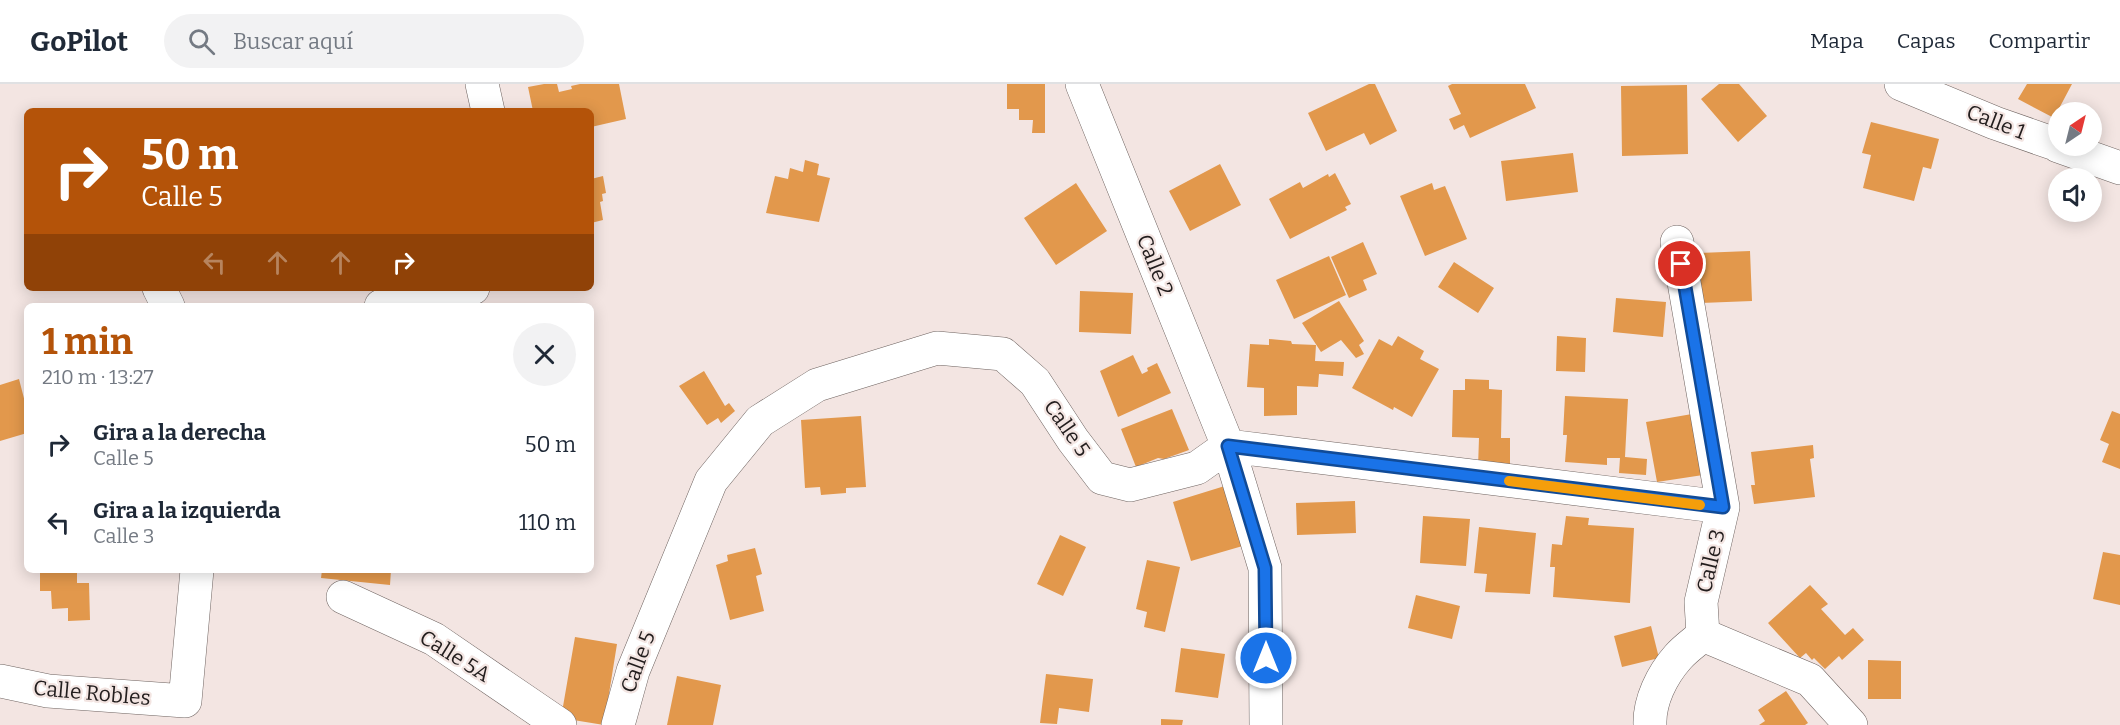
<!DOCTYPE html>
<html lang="es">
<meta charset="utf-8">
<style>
body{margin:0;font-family:Bitter,serif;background:#f2f2f3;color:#1f2937;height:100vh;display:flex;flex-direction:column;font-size:22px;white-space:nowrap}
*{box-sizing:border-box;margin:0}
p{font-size:20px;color:#747a83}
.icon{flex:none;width:33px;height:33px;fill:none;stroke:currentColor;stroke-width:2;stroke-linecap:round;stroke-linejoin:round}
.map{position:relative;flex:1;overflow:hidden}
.details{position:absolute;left:24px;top:219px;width:570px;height:270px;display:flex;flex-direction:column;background:#fff;border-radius:9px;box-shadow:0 3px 15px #0003}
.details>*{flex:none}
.hud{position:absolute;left:24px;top:24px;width:570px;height:183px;border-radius:9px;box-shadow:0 3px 15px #0003;background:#b45309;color:#fff;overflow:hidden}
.needle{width:39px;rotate:35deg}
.fabs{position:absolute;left:2048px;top:18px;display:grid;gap:12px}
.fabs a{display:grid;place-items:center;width:54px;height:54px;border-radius:50%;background:#fff;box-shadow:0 3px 15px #0003;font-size:30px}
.pin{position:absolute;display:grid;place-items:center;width:51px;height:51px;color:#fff;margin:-26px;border:3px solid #fff;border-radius:50%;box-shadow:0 2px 6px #0007}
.me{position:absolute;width:66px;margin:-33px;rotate:0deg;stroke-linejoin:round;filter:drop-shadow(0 0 4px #0008)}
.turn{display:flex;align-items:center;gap:21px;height:126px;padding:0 18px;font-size:27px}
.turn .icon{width:78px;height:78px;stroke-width:2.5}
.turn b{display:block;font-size:42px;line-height:51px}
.lanes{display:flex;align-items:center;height:57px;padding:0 18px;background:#0003;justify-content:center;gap:30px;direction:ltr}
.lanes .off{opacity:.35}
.round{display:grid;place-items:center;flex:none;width:63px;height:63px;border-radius:32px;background:#f2f2f3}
.head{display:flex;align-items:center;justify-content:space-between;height:102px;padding:0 18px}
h1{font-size:36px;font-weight:700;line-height:45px;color:#b45309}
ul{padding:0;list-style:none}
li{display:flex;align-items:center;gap:18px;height:78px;padding:0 18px}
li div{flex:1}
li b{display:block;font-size:22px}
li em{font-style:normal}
header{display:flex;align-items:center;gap:36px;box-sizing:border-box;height:84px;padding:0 30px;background:#fff;border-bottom:2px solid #e0e1e3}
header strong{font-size:28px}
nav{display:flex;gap:33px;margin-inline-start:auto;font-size:21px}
.search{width:420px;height:54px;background:#f2f2f3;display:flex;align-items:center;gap:15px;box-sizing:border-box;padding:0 21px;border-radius:33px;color:#747a83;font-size:22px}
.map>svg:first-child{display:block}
.building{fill:#e2984c}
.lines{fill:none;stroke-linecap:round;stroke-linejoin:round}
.minor-casing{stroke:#6f6461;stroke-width:34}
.minor{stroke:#fff;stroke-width:33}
.route-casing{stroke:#114b97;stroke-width:15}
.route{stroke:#1a73e8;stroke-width:10}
.slow{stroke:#f59e0b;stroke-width:10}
.labels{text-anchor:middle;stroke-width:4.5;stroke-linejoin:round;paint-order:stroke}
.street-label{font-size:21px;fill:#221d1d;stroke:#f3e5e2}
</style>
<header>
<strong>GoPilot</strong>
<div class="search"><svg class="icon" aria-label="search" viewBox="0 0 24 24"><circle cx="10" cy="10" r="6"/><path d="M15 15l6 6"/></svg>Buscar aquí</div>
<nav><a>Mapa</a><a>Capas</a><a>Compartir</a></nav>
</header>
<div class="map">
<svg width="2120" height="641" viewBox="0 0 2120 641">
<rect width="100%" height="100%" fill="#f3e5e2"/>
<path class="building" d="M544,0H557L559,8L572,5L571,2L580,0H619L626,35L591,43V27H533L528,3Z
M1007,0H1045V49H1032L1033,36H1019V25H1007Z
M1369,0H1375L1397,47L1370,61L1364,49L1326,67L1308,29Z
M1452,0H1525L1536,24L1470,54L1464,41L1454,46L1449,35L1461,30L1448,2Z
M1719,0H1739L1767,32L1738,58L1701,15Z
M2027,0H2072L2054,34L2018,15Z
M1687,1L1688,70L1622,72L1621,2Z
M1871,38L1939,55L1931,85L1923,83L1914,117L1863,104L1871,71L1862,69Z
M1573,69L1578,108L1506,117L1501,77Z
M805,76L819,80L817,91L830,94L819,138L766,129L775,92L788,95L790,84L803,88Z
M1220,80L1241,121L1190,147L1169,107Z
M1335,89L1351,120L1345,123L1347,126L1290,155L1269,115L1300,98L1303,104L1328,90L1329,93Z
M603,92L606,109L602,110L603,117L600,118L603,136L591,139V95Z
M1076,99L1107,147L1056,181L1024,134Z
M1432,99L1434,106L1445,102L1467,155L1425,172L1400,112Z
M1363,158L1377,190L1363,196L1367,206L1349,214L1331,173Z
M1750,167L1752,217L1701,219L1699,169Z
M1329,172L1346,211L1294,235L1276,196Z
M1454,178L1494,204L1478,229L1438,203Z
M1080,207L1133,209L1131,250L1079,248Z
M1616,214L1666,218L1663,253L1613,248Z
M1339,217L1364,257L1359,261L1364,270L1356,274L1341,256L1321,268L1302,239Z
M1398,252L1424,267L1420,275L1439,285L1412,333L1394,323L1393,326L1352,304L1379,255L1392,262Z
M1557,252L1586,254L1585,288L1556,287Z
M1269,255L1291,257L1292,260L1316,261L1315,277L1344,278L1343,292L1319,290L1318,303L1297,302V331L1264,332V304L1247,303L1250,260L1269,261Z
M1133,271L1142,290L1148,287L1147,284L1157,279L1171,309L1118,333L1100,287Z
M704,287L725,322L729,319L735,327L721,339L718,334L707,341L679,302Z
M19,295L27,326V349L0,357V301Z
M1465,295L1489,296V305L1502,306L1501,354H1510V383H1478L1479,354L1452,353L1453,306H1465Z
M1565,312L1628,315L1625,373L1647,375L1646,391L1619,389L1620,374H1607V381L1565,378L1567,351H1563Z
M1172,325L1189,366L1164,375L1158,374L1136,383L1121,345Z
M2112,327L2120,330V385L2102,378L2109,360L2100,356Z
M1692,330L1703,391L1657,398L1646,338Z
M861,332L866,403L846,404V409L821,411L820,403L805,404L801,336Z
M1813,361L1814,374L1810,375L1815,413L1754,420L1751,401H1755L1751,368Z
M1228,401L1246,461L1191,477L1173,418Z
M1355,417L1356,449L1297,451L1296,419Z
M1423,432L1470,435L1466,482L1420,479Z
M1566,432L1589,434L1588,441L1634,444L1630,519L1553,513L1555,483H1550L1552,460L1562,461Z
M1479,443L1536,449L1530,510L1485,508L1487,490L1474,489Z
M1060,451L1086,463L1063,512L1037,500Z
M755,464L762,490L756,492L764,527L730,536L716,481L728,477L727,471Z
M2103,468L2120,471V521L2093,515Z
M1147,476L1180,483L1165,548L1144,543L1147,528L1136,525Z
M40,486H77V499H89L90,536L68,537V524L52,525L51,507H40Z
M322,486H391L390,501L321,494Z
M1810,501L1828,520L1821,525L1845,551L1853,544L1864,556L1842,576L1839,572L1825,585L1814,574L1812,576L1806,569L1800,574L1768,539Z
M1416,511L1460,522L1452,555L1408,544Z
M1651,542L1659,574L1622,583L1614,552Z
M575,553L617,560L604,641L561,634Z
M1181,564L1225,570L1218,614L1175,608Z
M1868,576L1901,577V615H1868Z
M1046,590L1093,595L1089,628L1059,624L1057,640L1040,639Z
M677,592L721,601L713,641H667Z
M1786,607L1808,639L1805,641H1759L1765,637L1758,626Z
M1161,635L1183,636L1182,641H1161Z"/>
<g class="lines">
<g class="minor-casing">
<path id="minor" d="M482,0L488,27
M1082,0L1228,362L1265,484L1266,641
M1901,0L1995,39L2058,61
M2058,62L2120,84
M1677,158L1723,423L1701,518L1703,551L1810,596L1851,641
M159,204L168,222
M381,222L473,204
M343,513L434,555L560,641
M0,597L48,607L185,617L197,486
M618,641L633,587L711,397L760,337L817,301L937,264L1003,270L1035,298L1073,356L1102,394L1130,401L1197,384L1228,362L1723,423
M1650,641C1649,617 1662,591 1678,573C1685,565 1695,558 1703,551"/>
</g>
<use href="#minor" class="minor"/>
</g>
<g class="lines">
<g class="route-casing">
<path id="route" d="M1266,574L1265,484L1228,362L1723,423L1681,180"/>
</g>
<use href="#route" class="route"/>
<path class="slow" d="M1509,397L1700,421"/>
</g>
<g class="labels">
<g class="street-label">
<text transform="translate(1996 38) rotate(21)" y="7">Calle 1</text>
<text transform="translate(1155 181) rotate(68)" y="7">Calle 2</text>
<text transform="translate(1067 344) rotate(55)" y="7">Calle 5</text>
<text transform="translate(1711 477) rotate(-77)" y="7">Calle 3</text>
<text transform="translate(455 572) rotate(32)" y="7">Calle 5A</text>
<text transform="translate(638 578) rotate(-70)" y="7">Calle 5</text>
<text transform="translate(92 609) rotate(5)" y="7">Calle Robles</text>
</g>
</g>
</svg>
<div class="fabs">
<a><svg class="needle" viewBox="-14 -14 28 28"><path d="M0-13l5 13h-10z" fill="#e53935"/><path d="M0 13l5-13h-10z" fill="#747a83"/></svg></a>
<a><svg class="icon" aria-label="sound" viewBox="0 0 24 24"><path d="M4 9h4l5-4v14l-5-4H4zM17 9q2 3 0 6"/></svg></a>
</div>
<div class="pin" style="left:1681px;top:180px;background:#d93025"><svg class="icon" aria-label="arrive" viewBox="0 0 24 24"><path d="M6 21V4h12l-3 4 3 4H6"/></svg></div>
<svg class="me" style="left:1266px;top:574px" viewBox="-20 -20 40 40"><circle r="17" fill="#1a73e8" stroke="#fff" stroke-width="3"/><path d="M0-11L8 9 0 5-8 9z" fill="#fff"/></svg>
<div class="hud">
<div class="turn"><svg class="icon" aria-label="right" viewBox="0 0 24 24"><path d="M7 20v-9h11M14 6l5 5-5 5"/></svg><div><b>50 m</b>Calle 5</div></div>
<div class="lanes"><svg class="icon off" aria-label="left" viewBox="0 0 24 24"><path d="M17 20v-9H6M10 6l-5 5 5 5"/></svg><svg class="icon off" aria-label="ahead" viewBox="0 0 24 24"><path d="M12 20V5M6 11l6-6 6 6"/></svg><svg class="icon off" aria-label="ahead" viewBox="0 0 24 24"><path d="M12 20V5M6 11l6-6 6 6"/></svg><svg class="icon" aria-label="right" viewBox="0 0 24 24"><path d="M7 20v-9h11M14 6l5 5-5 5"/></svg></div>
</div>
<section class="details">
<div class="head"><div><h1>1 min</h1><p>210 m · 13:27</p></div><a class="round"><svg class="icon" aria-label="close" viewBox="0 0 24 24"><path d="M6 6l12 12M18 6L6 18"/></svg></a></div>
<ul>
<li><svg class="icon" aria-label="right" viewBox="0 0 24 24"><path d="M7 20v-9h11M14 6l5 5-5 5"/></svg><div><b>Gira a la derecha</b><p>Calle 5</p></div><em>50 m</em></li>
<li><svg class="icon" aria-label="left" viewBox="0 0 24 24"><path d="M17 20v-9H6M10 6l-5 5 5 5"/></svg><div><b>Gira a la izquierda</b><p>Calle 3</p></div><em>110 m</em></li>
</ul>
</section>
</div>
